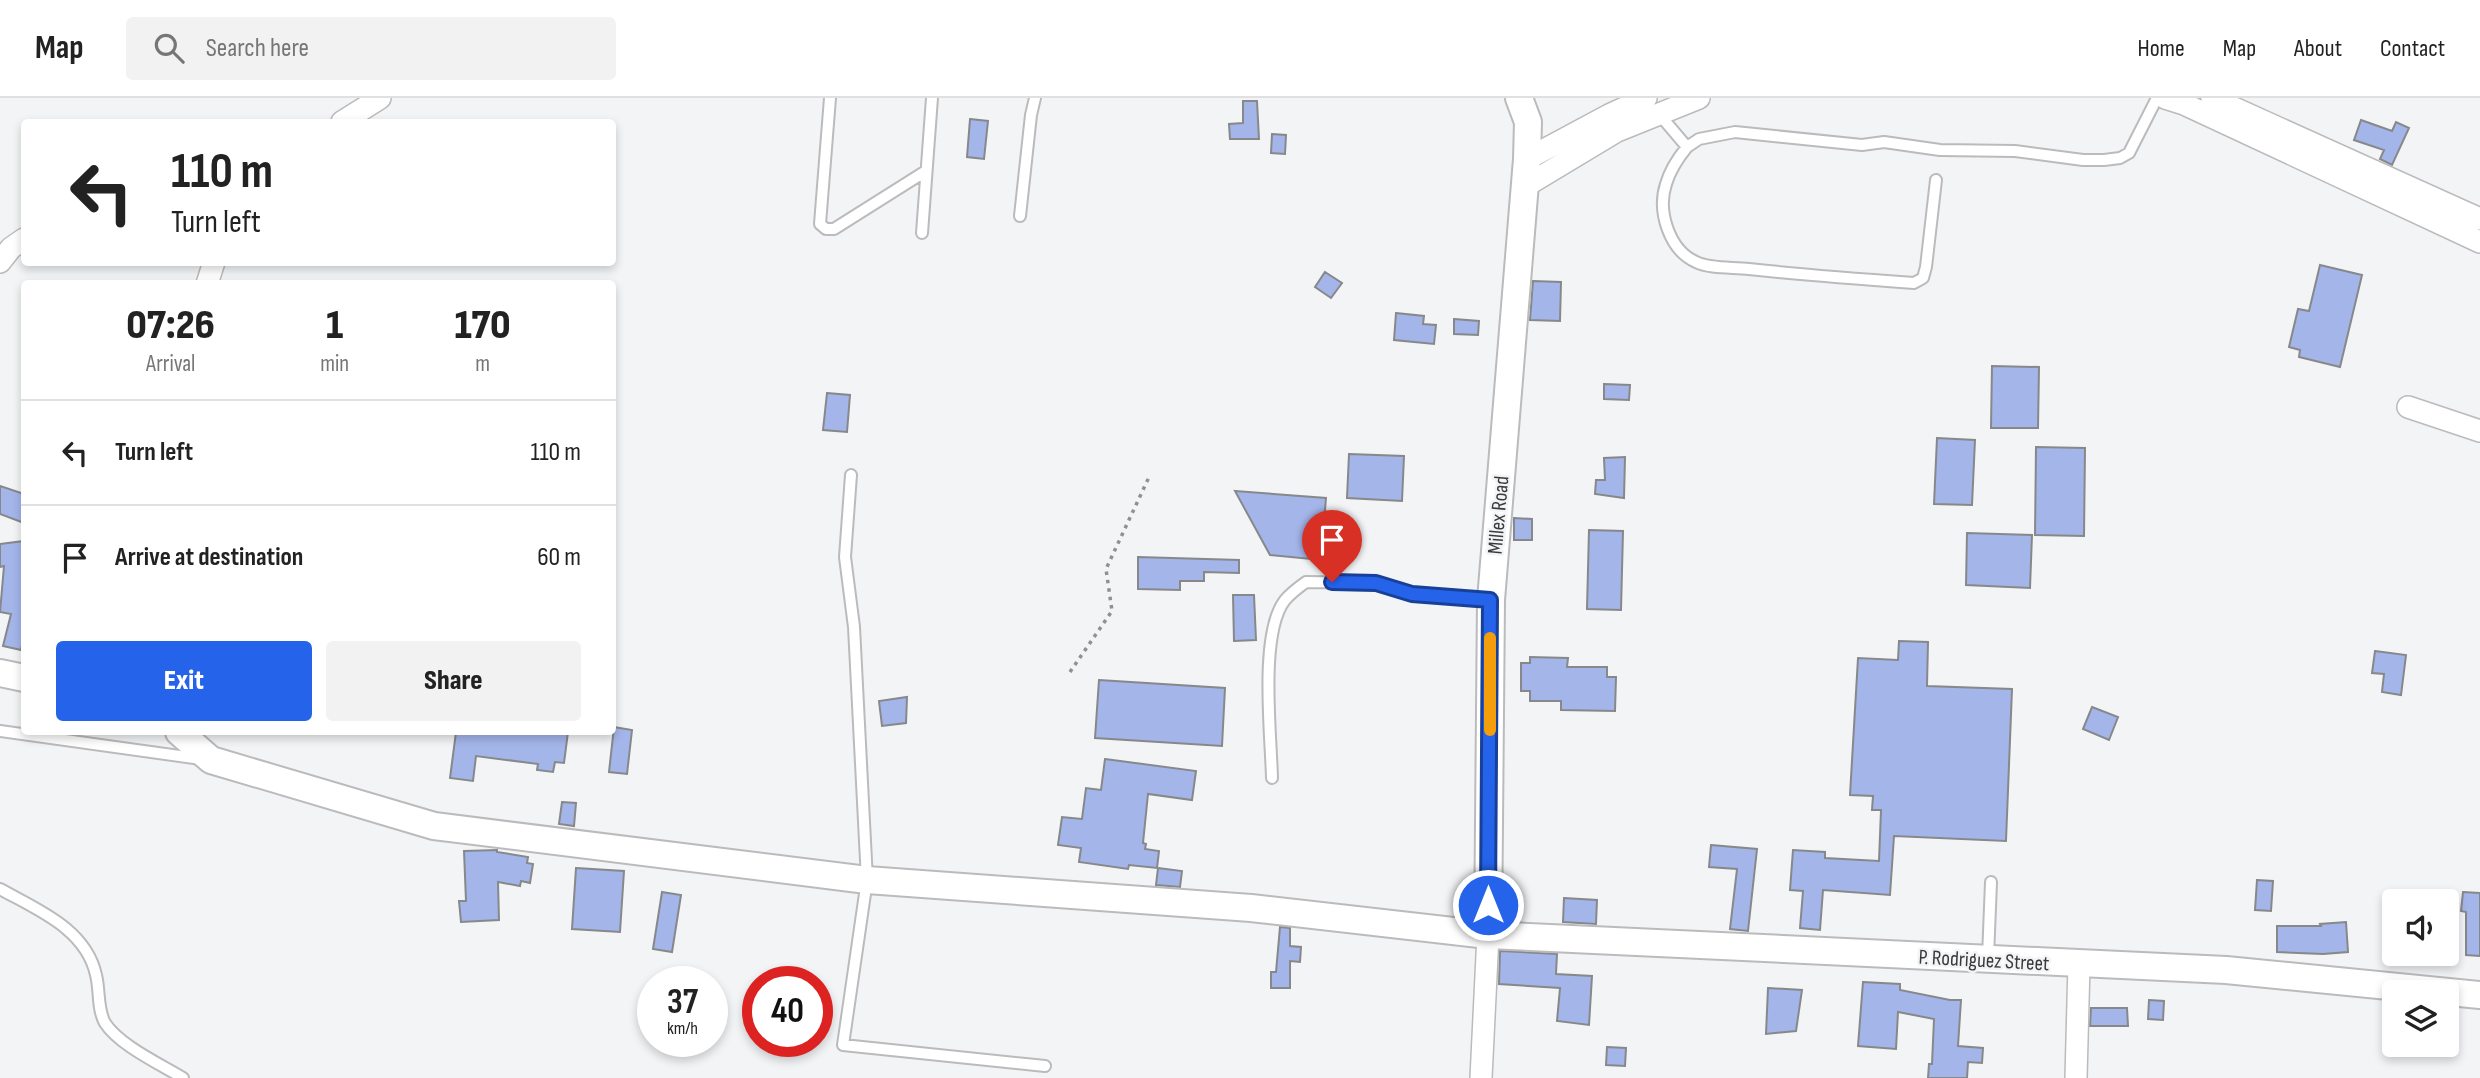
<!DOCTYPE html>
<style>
body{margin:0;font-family:"Sofia Sans Condensed",sans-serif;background:#f2f2f2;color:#222;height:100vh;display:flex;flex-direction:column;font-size:26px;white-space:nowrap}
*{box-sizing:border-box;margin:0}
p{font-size:23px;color:#767676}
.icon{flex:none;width:38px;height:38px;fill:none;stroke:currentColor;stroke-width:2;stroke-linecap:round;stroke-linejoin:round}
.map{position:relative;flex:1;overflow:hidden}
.sheet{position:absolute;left:21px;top:182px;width:595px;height:455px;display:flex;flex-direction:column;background:#fff;border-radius:7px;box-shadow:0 4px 10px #0003}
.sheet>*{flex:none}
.hud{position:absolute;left:21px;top:21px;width:595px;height:147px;border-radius:7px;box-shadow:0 4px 10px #0003;background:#fff;color:#222;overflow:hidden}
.tools{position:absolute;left:2382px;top:791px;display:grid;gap:14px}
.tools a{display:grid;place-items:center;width:77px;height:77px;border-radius:7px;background:#fff;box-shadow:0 4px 10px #0003;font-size:35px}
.speed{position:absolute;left:637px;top:868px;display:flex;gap:14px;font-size:35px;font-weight:700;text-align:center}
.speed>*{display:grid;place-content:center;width:91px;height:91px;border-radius:50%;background:#fff;box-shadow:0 4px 10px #0003;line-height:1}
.speed small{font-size:18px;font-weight:400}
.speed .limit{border:10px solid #d22;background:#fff;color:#111}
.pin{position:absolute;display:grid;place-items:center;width:60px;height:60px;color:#fff;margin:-72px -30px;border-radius:50% 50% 50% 0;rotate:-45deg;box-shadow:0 0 7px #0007}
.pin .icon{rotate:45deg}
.me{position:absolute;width:77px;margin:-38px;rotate:0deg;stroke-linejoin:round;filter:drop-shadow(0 0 5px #0008)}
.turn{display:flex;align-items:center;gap:24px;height:147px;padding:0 35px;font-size:32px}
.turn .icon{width:91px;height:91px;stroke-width:2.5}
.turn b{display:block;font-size:49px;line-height:60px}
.eta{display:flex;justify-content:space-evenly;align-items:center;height:119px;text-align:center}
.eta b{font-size:42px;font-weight:800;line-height:49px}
.primary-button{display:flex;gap:14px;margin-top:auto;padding:14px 35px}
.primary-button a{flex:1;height:80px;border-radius:7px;background:#2563eb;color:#fff;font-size:28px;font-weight:800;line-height:80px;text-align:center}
.primary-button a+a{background:#f2f2f2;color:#222}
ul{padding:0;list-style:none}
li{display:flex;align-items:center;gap:21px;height:105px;padding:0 35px;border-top:2px solid #e0e0e0}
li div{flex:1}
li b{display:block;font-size:26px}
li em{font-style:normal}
header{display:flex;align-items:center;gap:42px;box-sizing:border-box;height:98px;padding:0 35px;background:#fff;border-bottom:2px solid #e0e0e0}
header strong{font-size:33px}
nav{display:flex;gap:38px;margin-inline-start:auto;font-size:24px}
.search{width:490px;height:63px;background:#f2f2f2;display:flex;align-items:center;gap:18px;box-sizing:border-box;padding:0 24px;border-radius:7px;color:#767676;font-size:26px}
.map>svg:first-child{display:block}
.building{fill:#a4b5ea;stroke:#87888a;stroke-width:2}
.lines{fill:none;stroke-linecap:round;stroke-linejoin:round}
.service-casing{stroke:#bbbbbd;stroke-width:14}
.minor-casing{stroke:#bbbbbd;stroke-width:24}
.tertiary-casing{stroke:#bbbbbd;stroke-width:30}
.path{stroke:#909092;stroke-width:3.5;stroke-dasharray:3.5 5;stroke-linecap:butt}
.service{stroke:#fff;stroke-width:10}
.minor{stroke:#fff;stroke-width:21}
.tertiary{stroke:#fff;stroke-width:26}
.route-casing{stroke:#184099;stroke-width:18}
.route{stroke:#2563eb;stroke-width:12}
.slow{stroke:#f59e0b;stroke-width:12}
.labels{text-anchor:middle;stroke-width:5;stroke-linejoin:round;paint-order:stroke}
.street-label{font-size:21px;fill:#3a3a3b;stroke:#f3f4f6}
</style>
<header>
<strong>Map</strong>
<div class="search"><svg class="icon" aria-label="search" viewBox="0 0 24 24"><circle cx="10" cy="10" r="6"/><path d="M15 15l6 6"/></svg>Search here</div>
<nav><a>Home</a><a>Map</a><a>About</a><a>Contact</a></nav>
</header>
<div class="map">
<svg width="2480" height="980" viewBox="0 0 2480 980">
<rect width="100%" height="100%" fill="#f3f4f6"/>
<path class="building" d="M1243,3H1257L1259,41H1230L1229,26L1243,25Z
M970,21L988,23L984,61L967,59Z
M2361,22L2392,33L2396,24L2409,30L2392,67L2380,61L2384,52L2354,42Z
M1272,36L1286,37L1285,56L1271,55Z
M2320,167L2362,177L2340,269L2299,259L2300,252L2289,249L2298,211L2309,213Z
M1325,174L1342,185L1331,200L1315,189Z
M1533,183L1561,184L1560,223L1530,222Z
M1396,215L1424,218L1423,226L1436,227L1434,246L1394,242Z
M1454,221L1479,223L1478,237L1454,236Z
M1992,268L2039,269L2038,330H1991Z
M1604,286L1630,287L1629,302L1604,301Z
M827,295L850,297L847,334L823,332Z
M1937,340L1975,342L1972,407L1934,406Z
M2036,349L2085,350L2084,438L2035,437Z
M1349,356L1404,358L1402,403L1347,400Z
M1625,359L1624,400L1595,396L1596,382H1605L1604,360Z
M0,388L24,396V425L0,416Z
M1235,393L1326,400L1321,462L1270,457Z
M1514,420L1532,421V442H1514Z
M1589,432L1623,433L1621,512L1587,511Z
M1967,435L2032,437L2030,490L1966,487Z
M24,443V537L21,552L3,548L11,516L0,514L4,468L0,469V446Z
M1138,459L1239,462V475L1204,474V483H1180V492L1138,491Z
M1233,497H1254L1256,542L1234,543Z
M1899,543L1928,544L1927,588L2012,591L2006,743L1894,738L1890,797L1823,792L1820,832L1800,830L1803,793L1790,792L1793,752L1825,754V760L1879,763L1881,712H1872L1873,698L1850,697L1858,560L1898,562Z
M2375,553L2406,557L2401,597L2382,594L2384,576L2372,575Z
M1530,559L1568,560L1567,569H1607V579H1616L1615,613L1561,612V603H1530V593H1521V565H1530Z
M1099,582L1225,590L1222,648L1095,640Z
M907,599L906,625L882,628L879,603Z
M2092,609L2118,619L2109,642L2083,631Z
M614,629L632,632L627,676L609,674Z
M456,634H568L564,665L555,664L553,674L537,672L538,666L476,658L473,683L450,680Z
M1105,661L1196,673L1192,702L1148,696L1143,745L1146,746L1145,751L1159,753L1157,770L1129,767L1128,771L1079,764L1081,750L1058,747L1062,719L1082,721L1086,690L1101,692Z
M562,704L576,705L574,728L559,726Z
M1711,747L1757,751L1748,833L1730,831L1737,771L1709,769Z
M497,752V754L528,759L527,765L533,766L530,785L521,783L520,788L498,784L499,822L461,824L459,803H466L464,753Z
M576,770L624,773L620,834L572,831Z
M1158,770L1182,773L1180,789L1156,787Z
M2257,782L2273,783L2271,813L2255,812Z
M662,794L681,797L672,854L653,851Z
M2463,794L2480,795V858L2466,857V814L2461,813Z
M1564,800L1597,802L1596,826L1563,824Z
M2346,824L2348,854L2323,856L2277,854V828H2321L2320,826Z
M1280,829L1290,830V848L1301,849L1300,864L1290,863V890H1271V874H1276Z
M1500,853L1557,856L1556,876L1592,878L1589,927L1557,923L1560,890L1499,886Z
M1863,884L1900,886V892L1950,902H1961L1958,948L1983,950L1982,965L1968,964L1967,980H1928L1929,966H1932L1934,921L1898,914L1896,951L1858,948Z
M1768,890L1802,892L1796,933L1766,936Z
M2149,902L2164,903L2163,922L2148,921Z
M2091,910H2127L2128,928H2090Z
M1607,949L1626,950L1625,968L1606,967Z"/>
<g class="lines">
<g class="service-casing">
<path id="service" d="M830,0L820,126L826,131H834L926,73
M1659,16L1687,49L1699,41L1735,34L1862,47L1884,44L1940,52L2015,53L2083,62H2104L2120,60L2129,55L2157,0
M1687,49C1678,60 1670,72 1666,86C1657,113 1669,152 1696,164C1710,171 1733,169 1749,171C1804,177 1859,181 1914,185L1923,180L1926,169L1936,82
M1020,118L1031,17L1035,0
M922,135L932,0
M851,377L845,459L854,529L867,782L843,947L1045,968
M0,633L201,661
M1272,680C1271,637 1259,535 1285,502C1291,495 1299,489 1306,484L1376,485L1412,496L1491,502
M0,791C38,812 86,831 96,877C100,892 97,911 105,925C119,947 160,966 183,980
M1988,859L1991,784"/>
</g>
<g class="minor-casing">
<path id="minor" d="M2165,0L2184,6L2480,144
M2212,0L2480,121
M342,24L380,0
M1527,61L1609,17L1646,0
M1524,89L1617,33L1699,0
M0,164L11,150L24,141
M207,186L214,164
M2408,309L2480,333
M1481,980L1488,837
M2076,980L2079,866"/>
</g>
<g class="tertiary-casing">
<path id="tertiary" d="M0,575L24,580
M179,634L211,662L434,728L867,782L1251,810L1488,837L2226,872L2480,897
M1488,837L1491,502L1527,61L1528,24L1519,0"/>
</g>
<path class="path" d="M1070,574L1112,513L1106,471L1150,377"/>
<use href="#service" class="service"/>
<use href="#minor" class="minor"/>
<use href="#tertiary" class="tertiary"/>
</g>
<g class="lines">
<g class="route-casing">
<path id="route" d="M1332,484L1376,485L1412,496L1490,502L1488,807"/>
</g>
<use href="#route" class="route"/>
<path class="slow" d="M1490,632V540"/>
</g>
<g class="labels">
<g class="street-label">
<text transform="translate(1498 417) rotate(-85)" y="7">Millex Road</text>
<text transform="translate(1984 862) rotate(3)" y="7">P. Rodriguez Street</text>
</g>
</g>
</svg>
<div class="tools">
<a><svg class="icon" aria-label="sound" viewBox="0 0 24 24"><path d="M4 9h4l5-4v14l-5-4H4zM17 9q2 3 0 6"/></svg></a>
<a><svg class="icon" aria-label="layers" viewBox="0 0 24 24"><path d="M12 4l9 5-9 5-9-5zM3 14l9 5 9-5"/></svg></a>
</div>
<div class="speed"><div>37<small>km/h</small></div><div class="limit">40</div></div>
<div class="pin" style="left:1332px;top:484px;background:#d93025"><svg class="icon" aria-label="arrive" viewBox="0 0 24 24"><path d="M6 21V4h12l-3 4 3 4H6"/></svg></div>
<svg class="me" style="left:1488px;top:807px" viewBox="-20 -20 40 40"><circle r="17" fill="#2563eb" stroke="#fff" stroke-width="3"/><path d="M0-11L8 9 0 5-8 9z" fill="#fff"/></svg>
<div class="hud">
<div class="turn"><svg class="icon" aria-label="left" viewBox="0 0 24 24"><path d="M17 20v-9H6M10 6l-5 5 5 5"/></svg><div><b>110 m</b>Turn left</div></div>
</div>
<section class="sheet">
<div class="eta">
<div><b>07:26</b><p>Arrival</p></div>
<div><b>1</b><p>min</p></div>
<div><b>170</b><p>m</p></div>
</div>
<ul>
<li><svg class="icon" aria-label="left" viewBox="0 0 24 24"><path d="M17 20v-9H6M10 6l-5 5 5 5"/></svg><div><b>Turn left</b></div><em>110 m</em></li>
<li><svg class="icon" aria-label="arrive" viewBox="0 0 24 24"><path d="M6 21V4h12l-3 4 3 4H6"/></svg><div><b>Arrive at destination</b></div><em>60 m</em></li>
</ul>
<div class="primary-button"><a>Exit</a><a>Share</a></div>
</section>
</div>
